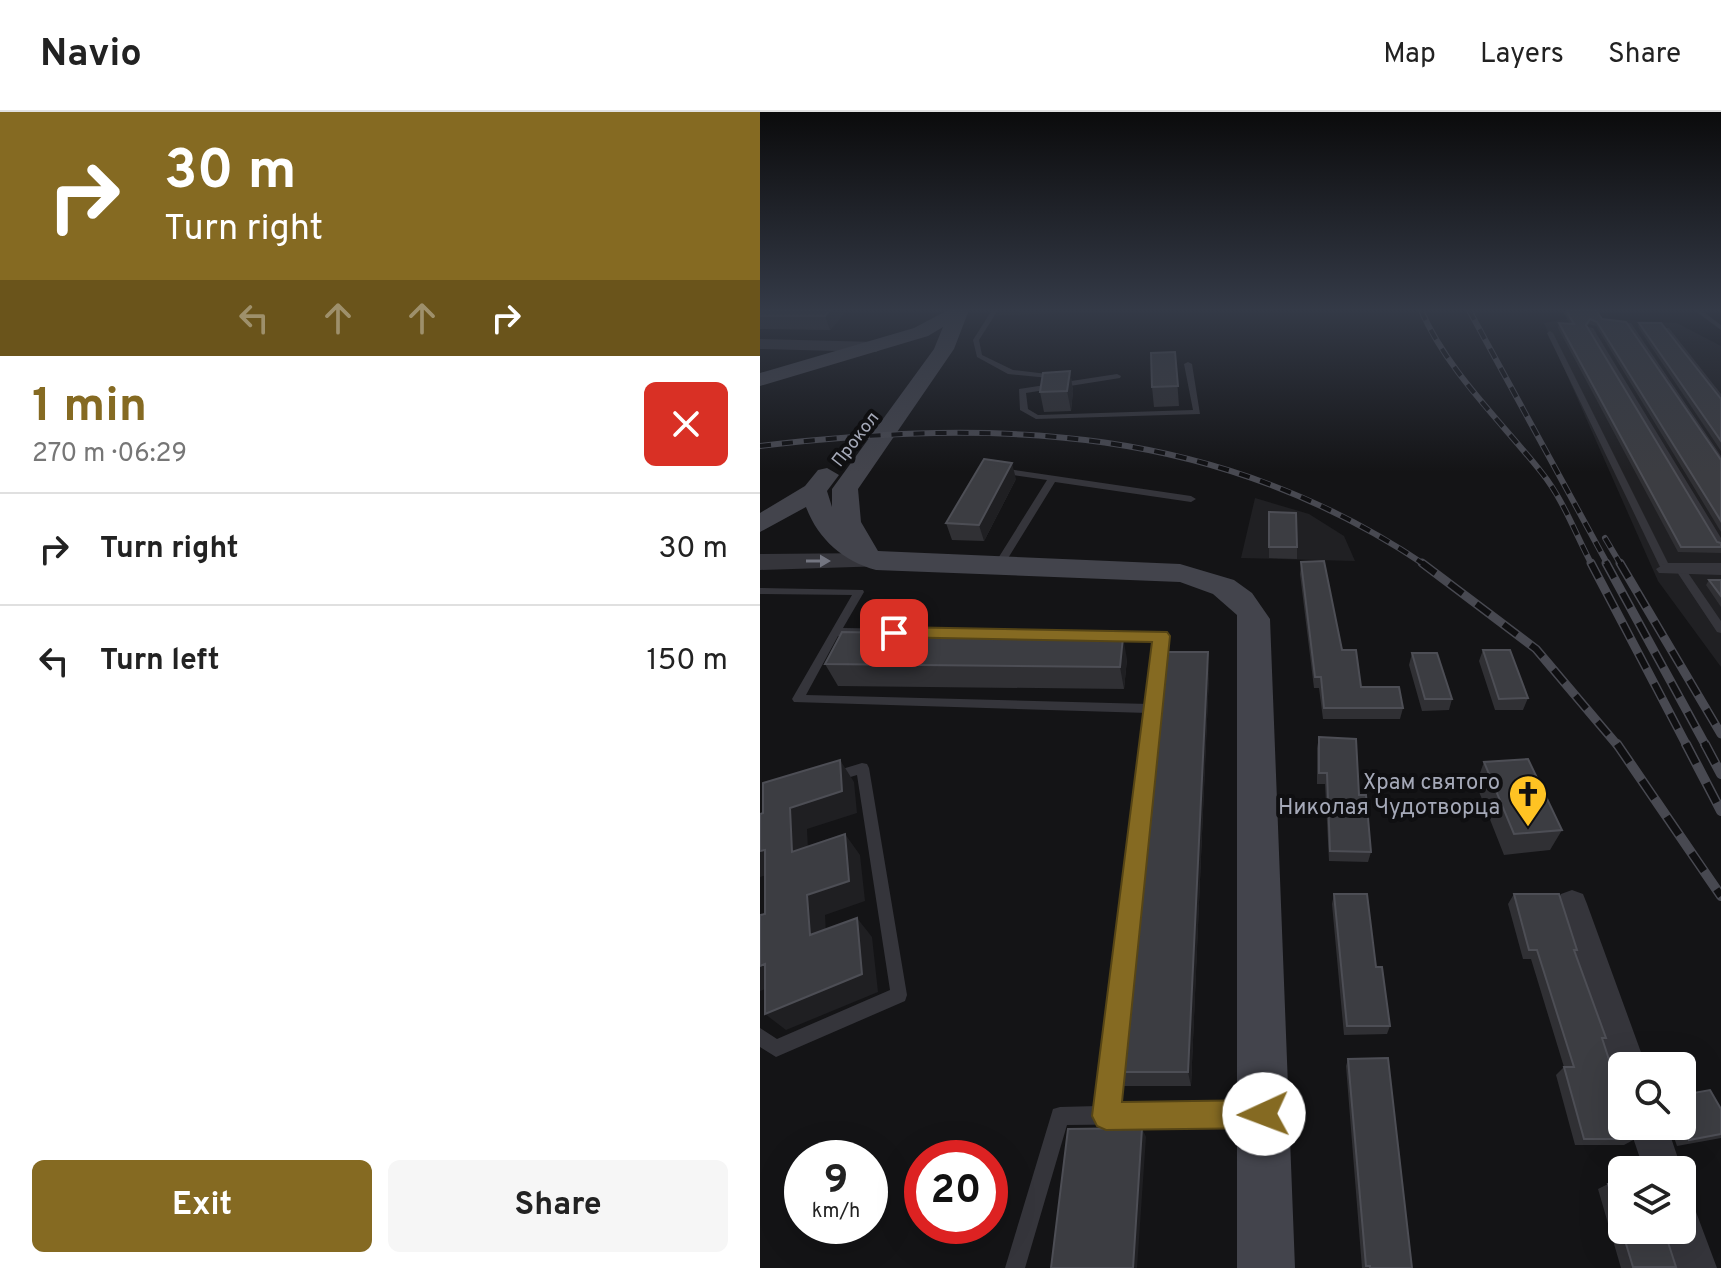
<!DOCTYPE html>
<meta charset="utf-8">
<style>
body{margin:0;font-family:Overpass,sans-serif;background:#f6f6f6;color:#222;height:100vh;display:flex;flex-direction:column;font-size:30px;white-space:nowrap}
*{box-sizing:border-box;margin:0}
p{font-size:26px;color:#767676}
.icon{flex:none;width:44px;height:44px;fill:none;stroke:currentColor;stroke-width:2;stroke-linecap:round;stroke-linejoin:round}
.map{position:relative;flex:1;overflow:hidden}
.panel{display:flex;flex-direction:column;background:#fff;width:760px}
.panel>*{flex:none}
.top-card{background:#856a22;color:#fff;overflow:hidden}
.buttons{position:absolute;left:848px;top:940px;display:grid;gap:16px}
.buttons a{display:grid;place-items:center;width:88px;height:88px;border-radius:12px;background:#fff;box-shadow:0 8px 32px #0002;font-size:40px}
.speed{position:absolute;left:24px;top:1028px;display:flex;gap:16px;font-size:40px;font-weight:700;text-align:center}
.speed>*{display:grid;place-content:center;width:104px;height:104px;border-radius:50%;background:#fff;box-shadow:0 8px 32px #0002;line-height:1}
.speed small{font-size:20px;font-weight:400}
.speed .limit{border:12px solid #d22;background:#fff;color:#111}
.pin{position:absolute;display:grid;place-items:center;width:68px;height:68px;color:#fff;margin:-34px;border-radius:16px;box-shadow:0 4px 12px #0006}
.me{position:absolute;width:88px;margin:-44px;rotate:268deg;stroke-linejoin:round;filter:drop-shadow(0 0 6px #0008)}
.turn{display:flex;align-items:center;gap:28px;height:168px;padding:0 32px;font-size:36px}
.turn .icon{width:104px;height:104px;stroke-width:2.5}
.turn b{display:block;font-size:56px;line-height:68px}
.lanes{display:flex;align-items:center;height:76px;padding:0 32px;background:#0003;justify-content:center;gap:40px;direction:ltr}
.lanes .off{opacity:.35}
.round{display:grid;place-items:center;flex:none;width:84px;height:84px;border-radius:12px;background:#f6f6f6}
.overview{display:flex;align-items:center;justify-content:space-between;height:136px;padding:0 32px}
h1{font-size:48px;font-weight:700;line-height:60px;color:#856a22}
.action{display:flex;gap:16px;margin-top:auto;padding:16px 32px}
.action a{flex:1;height:92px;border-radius:12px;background:#856a22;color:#fff;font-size:32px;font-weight:700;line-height:92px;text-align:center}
.action a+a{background:#f6f6f6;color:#222}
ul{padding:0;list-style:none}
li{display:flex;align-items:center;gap:24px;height:112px;padding:0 32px;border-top:2px solid #e0e0e0}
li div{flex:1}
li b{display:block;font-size:30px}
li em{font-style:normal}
header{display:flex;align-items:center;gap:48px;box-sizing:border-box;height:112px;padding:0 40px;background:#fff;border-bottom:2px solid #e0e0e0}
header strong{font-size:38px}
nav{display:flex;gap:44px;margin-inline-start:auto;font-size:28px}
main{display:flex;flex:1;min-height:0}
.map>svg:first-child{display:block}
.built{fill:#202023}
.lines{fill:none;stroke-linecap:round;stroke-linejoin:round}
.service{fill:#35353b;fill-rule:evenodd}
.minor{fill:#35353b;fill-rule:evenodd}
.tertiary{fill:#35353b;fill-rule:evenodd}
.secondary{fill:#43444c;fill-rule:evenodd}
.rail-far2-casing{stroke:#484951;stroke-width:6}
.rail-far1-casing{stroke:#484951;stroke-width:9}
.rail-casing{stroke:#484951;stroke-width:10}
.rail-far2{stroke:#0f0f11;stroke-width:4;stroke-dasharray:11;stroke-linecap:butt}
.rail-far1{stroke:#0f0f11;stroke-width:6;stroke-dasharray:17;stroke-linecap:butt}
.rail{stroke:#0f0f11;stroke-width:7;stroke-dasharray:22;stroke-linecap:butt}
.wall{fill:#303034}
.shaded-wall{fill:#1f1f22}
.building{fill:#3c3d42;stroke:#4d4e55;stroke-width:2}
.oneway{fill:#737580}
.route{fill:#856a22;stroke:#564516;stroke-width:2}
.labels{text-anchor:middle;stroke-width:8;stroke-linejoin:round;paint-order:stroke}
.far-street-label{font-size:18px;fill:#a5a9b8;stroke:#0f0f11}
.poi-label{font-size:22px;fill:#a5a9b8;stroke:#0f0f11;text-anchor:end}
</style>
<header>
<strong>Navio</strong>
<nav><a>Map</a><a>Layers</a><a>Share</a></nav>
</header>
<main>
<section class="panel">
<div class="top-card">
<div class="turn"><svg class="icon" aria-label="right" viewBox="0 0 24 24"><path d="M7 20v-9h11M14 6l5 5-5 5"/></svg><div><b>30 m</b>Turn right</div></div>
<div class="lanes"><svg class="icon off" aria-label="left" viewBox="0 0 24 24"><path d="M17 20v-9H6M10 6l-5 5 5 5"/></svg><svg class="icon off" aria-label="ahead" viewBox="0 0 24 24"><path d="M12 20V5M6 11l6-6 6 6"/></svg><svg class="icon off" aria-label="ahead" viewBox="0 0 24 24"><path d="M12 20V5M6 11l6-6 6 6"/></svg><svg class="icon" aria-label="right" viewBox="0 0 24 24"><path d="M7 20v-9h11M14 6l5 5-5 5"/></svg></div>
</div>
<div class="overview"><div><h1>1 min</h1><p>270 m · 06:29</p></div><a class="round" style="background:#d93025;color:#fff"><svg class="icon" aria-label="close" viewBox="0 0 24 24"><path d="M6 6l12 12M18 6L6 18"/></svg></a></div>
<ul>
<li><svg class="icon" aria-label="right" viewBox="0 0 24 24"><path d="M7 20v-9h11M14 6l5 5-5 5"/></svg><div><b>Turn right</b></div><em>30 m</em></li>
<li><svg class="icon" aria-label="left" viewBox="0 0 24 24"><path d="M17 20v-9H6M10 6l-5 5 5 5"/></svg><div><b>Turn left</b></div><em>150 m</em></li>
</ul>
<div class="action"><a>Exit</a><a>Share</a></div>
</section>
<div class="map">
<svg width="961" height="1156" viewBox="0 0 961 1156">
<rect width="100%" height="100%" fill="#141416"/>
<path class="built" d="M241,198H443L238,203Z
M817,205L917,211L961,234V555L898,469L784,211Z
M495,386L549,402L584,424L595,449L481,446Z"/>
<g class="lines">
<path class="service" d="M232,198H238L219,228L222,243L253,258L296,263H299V267L248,262L217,245L213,228Z
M934,198H941L961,213V218Z
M867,211H871L961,344V353L957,350L866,212Z
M828,215L833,216L961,426V437L956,434L827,216Z
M905,216H909L961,282V289H958L905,218Z
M790,219L793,221L911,457L910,459L906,460L901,457L787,221Z
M428,250L432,252L440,302L276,307L260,298L259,277L357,262L361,264L360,266L266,281L268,297L278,303L433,298L424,252Z
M241,356L431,384L436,387L431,390L295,370L242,456L237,459L232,456L287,368L238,361V357Z
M920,454L924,455L961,509V521L957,520L915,457Z
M0,476L103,478L104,480L83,516L405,521L407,524L401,597L356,994L494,993L501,995L503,1002L501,1009L494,1011L307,1013L265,1156H245L293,997L300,995L338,994L388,601L34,590L32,587L92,483L0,482ZM78,524L395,528L389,592L46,583Z
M102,651L107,652L109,656L147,883L145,889L16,945L0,935V916L17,927L130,878L97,663L74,670L69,669L67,665L69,661Z"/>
<path class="minor" d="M906,451H961V463L899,461L896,457Z
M812,778L823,782L827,792L886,954H862V969L855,967L850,954L797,792L801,782Z
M869,1014H907L922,1058V1059L884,1058Z
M922,1094L936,1100L957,1156H915L903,1118H922Z"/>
<path class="tertiary" d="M0,227L116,230L125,235L116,240L0,237Z
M116,441L129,449L125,454L0,458V442Z"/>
<path class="secondary" d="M188,198H209L194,237L98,377L101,410L118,439L420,452L474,468L492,481L510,507L535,1156H477V503L453,482L420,470L116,458C83,449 58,427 46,395L0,420V401L45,374L58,358L67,356L79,363L67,379L72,395V377L174,237L183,215L168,224L0,274V261L154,216Z"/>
<g class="rail-far2-casing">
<path id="rail-far2" d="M661,198C688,260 740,308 782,361C803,387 816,423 832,453
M709,198L848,453
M0,334C239,306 458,313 665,453
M845,426L861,453"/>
</g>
<g class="rail-far1-casing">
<path id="rail-far1" d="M662,451L776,537L858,634
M831,451L927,634
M846,451L946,634
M860,451L961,622"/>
</g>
<g class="rail-casing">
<path id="rail" d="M857,632L961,784
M926,632L961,699
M945,632L961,662"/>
</g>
<use href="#rail-far2" class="rail-far2"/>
<use href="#rail-far1" class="rail-far1"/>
<use href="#rail" class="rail"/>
</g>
<path class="wall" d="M0,198H87L70,218L0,217Z
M135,198H163L162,199H135Z
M802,198H836L842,207L961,348V420L836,214L829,212L827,214L957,430L961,431V441L918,440L798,216L799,211L810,212Z
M879,211L961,287V339L878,215Z
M415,240L419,294L394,295L392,275Z
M310,259L313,279L311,299L284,300L280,280Z
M256,367L224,429L192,428L186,411Z
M509,400L537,435V447L509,446Z
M541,450L601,575L643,596L640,607H563L559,576H554L540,462Z
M949,468H961V495L946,473Z
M723,538L768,586L763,598H735L719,549Z
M652,541L692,587L689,598L662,599L649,553Z
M367,547L364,577L78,574L65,552Z
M449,562L431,974H361L355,960Z
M559,625L599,683L611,740L608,750L569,749L565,672H557V636Z
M724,650L802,718L790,738L744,743L716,672Z
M574,782L616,855L630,914L627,922L584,923L572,792Z
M754,782L817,838L815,840L846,926L843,929L875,1027L864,1033H815L796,963L804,955L771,847H763L748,792Z
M588,947L652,1156H602L586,954Z
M922,983L961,997V1026L917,1034L910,1014H922Z
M848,1072L916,1155L910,1156H861L838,1077Z"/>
<path class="shaded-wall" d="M70,198H87L70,218L65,204Z
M310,259L313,279L311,299L307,279Z
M252,351L256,367L224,429L219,413Z
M363,525L367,547L364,577L360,555Z
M448,540L449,562L431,974L428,960Z
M80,648L94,670L97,701L47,717L49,760L32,740L30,696Z
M85,722L100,743L105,789L65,803L67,841L50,823L47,783Z
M5,738L23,758L0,765V739Z
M97,806L112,825L118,880L26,918L5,902Z
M5,852L25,870L0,879V854Z
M382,1016L386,1025L377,1156H373Z"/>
<path class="building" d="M0,198H70L65,204H0Z
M806,198H836L842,207L866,210L961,348V409L837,210L830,207L826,213L957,430L961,431V435H921L799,211L814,212Z
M879,211H901L961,287V329Z
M415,240L418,274L392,275L391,241Z
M310,259L307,279L280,280L283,261Z
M224,347L252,351L219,413L186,411Z
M509,400L536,401L537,435H509Z
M564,449L582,538H596L601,575H639L643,596H564L561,565H555L541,450Z
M949,468H961V484Z
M82,520L363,525L360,555L65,552Z
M723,538H750L768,586L739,587Z
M405,540H448L428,960H355Z
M652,541H677L692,587H665Z
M559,625L596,627L599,683H606L611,740L570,739L567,661H559Z
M768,647L802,718L754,722L724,650Z
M80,648L82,679L30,696L32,740L85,722L89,769L47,783L50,823L97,806L102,862L5,902V852L0,854V803L5,802V738L0,739V702L3,701V671Z
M574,782H607L616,855H622L630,914H587Z
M754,782H799L817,838H814L846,926H842L862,988V1014H870L875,1027H824L804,955H814L777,838H769Z
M628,946L652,1156H610V1154H606L588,947Z
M950,978L961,997V1022L929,1028L922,1010V983Z
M382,1016L373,1156H291L308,1017Z
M848,1072H862V1118H904L916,1155H873Z"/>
<defs><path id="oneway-solid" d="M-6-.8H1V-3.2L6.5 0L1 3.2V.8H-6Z" transform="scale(2)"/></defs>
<use class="oneway" href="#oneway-solid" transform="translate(58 449)"/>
<linearGradient id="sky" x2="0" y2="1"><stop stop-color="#0b0b0c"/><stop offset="0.55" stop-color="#343a47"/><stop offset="1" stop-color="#343a47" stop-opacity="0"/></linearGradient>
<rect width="961" height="360" fill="url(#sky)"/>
<path class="route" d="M134,515L407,520L410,524L362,990L504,988L513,992L518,1002L513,1012L504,1016L346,1018L337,1014L332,1004L392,530L128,525V517Z"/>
<defs>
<g id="church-pin" transform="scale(2)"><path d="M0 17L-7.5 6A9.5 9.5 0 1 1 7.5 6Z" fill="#ffc323" stroke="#0f0f11"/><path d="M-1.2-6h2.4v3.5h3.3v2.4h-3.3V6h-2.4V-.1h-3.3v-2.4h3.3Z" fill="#111"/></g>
</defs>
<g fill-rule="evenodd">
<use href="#church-pin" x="768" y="682"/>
</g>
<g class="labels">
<g class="far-street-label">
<text transform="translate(95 327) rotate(-52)" y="6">Прокол</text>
</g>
<g class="poi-label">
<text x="740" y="677">Храм святого<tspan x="740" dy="25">Николая Чудотворца</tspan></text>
</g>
</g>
</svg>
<div class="buttons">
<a><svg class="icon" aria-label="search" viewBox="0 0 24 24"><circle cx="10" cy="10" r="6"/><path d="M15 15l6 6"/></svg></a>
<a><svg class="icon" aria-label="layers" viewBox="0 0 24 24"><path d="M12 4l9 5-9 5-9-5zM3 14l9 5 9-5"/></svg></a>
</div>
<div class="speed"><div>9<small>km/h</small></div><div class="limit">20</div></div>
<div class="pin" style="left:134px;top:521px;background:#d93025"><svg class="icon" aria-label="arrive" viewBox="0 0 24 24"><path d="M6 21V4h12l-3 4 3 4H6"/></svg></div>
<svg class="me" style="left:504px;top:1002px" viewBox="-20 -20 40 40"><circle r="19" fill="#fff"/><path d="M0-13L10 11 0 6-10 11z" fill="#856a22"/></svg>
</div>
</main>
